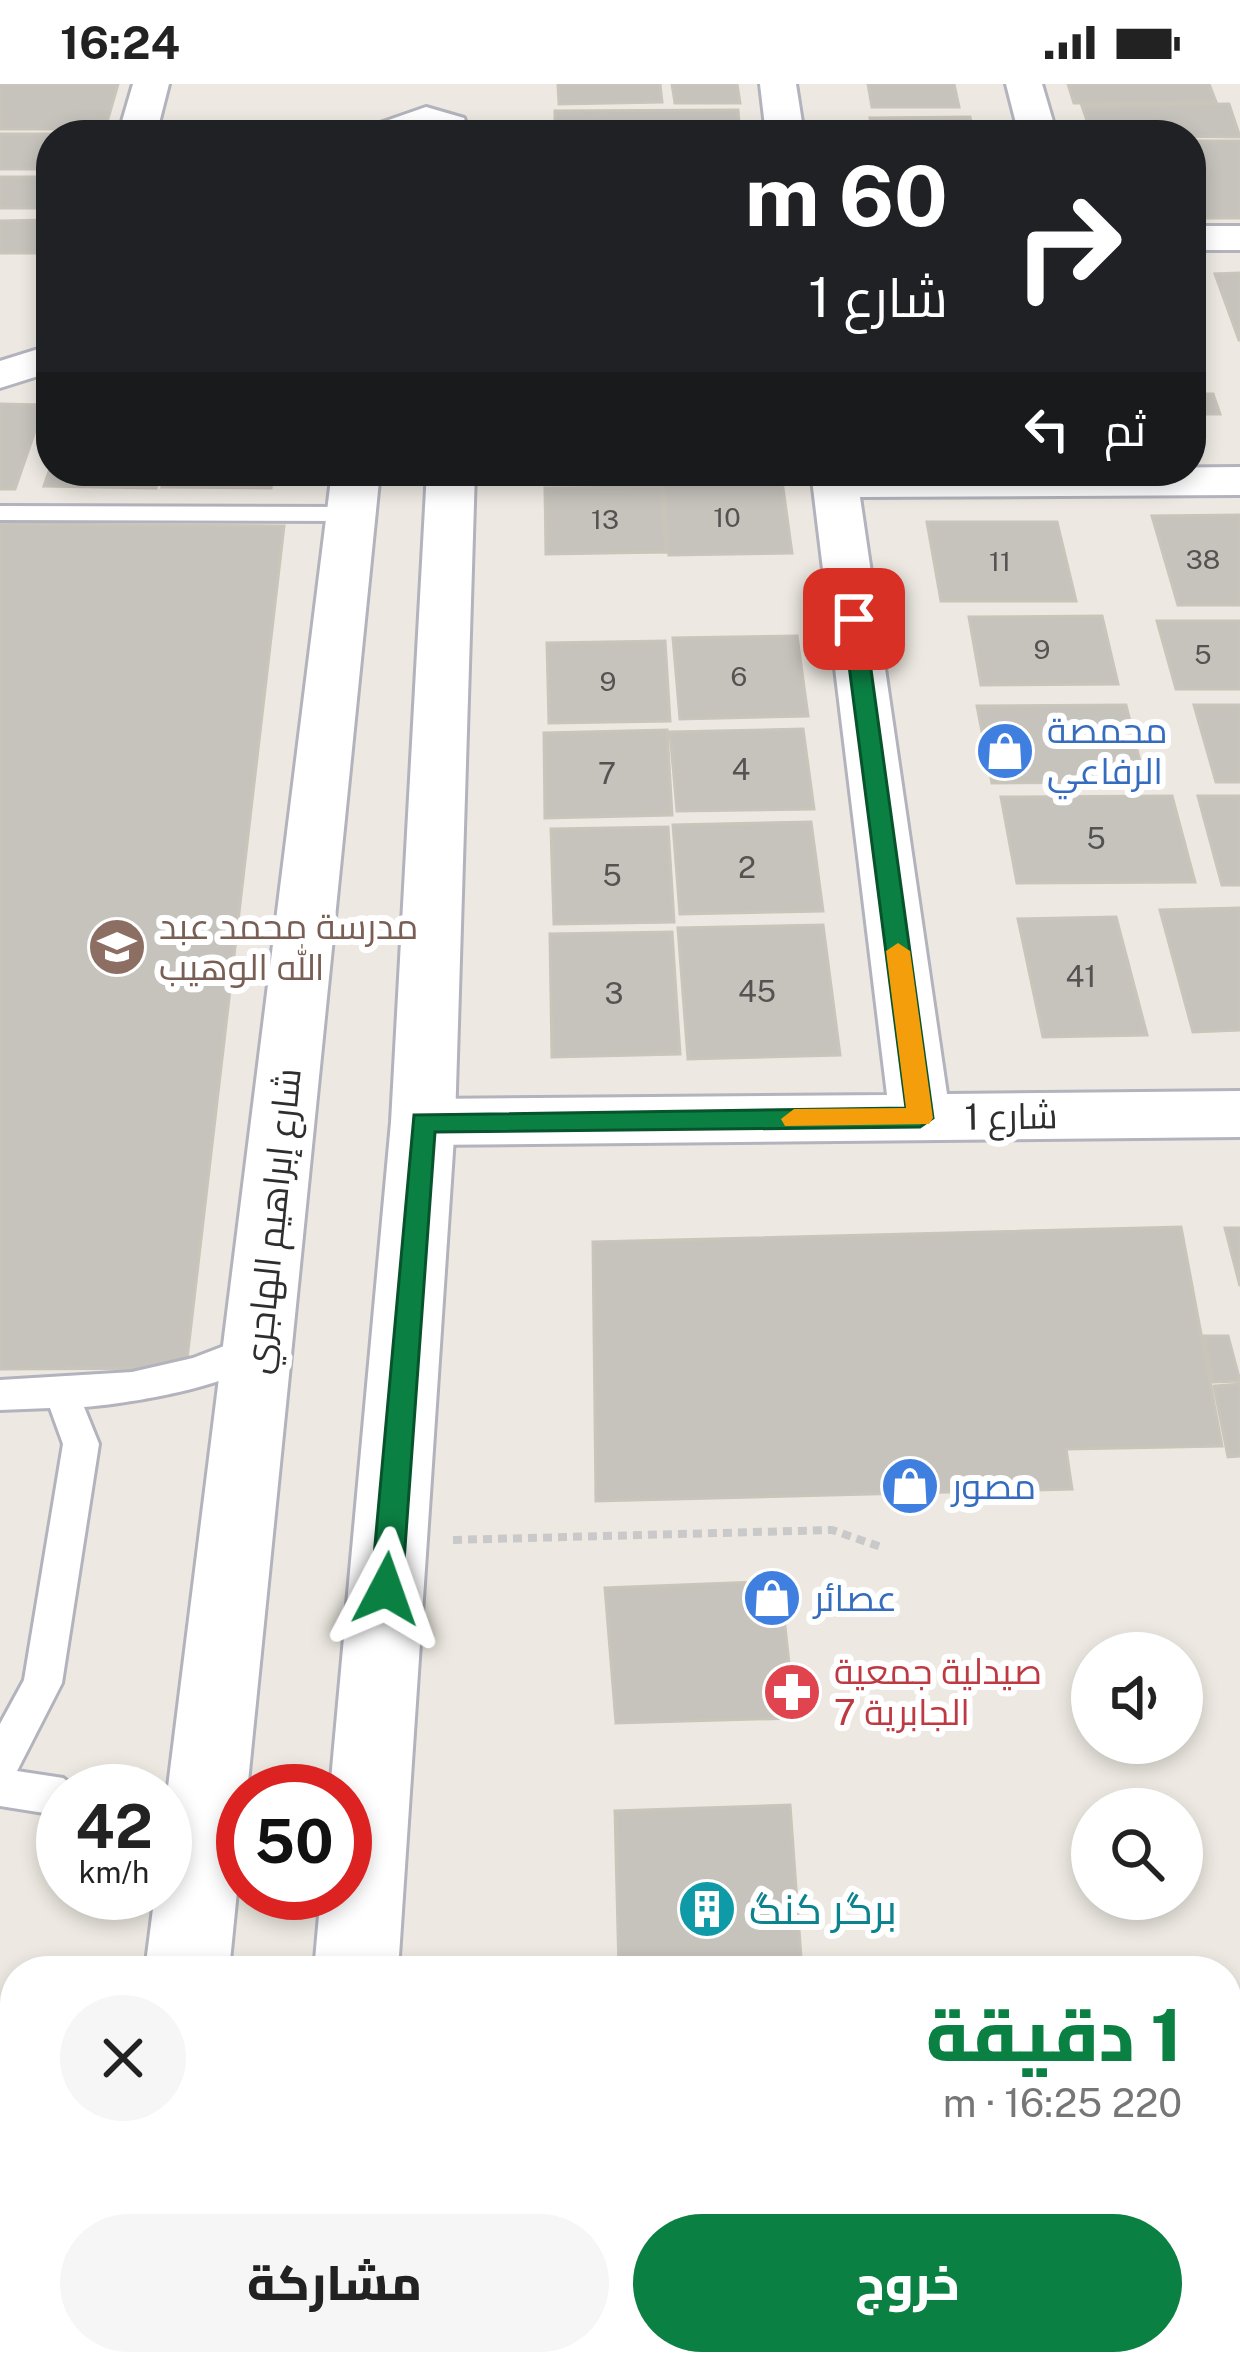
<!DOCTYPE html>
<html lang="ar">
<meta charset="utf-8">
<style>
body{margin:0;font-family:"Public Sans",Cairo,sans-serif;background:#f6f6f6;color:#222;direction:rtl;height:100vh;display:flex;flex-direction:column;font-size:45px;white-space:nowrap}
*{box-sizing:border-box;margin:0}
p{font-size:39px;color:#767676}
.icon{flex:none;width:66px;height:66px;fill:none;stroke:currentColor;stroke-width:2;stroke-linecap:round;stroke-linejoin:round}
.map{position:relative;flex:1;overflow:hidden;direction:ltr}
.drawer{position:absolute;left:0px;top:1872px;width:1242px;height:420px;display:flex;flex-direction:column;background:#fff;border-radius:48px 48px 0 0;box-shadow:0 6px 18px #0003;direction:rtl}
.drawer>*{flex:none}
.banner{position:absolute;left:36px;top:36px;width:1170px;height:366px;border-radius:48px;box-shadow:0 6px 18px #0003;direction:rtl;background:#202124;color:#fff;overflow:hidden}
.fabs{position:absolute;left:1071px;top:1548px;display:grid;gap:24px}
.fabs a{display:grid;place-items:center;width:132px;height:132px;border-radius:50%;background:#fff;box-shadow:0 6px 18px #0003;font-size:60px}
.speed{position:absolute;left:36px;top:1680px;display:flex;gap:24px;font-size:60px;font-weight:700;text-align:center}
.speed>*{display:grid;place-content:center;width:156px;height:156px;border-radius:50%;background:#fff;box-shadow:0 6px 18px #0003;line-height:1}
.speed small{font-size:30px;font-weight:400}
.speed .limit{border:18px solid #d22;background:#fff;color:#111}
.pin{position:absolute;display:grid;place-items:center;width:102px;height:102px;color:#fff;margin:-51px;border-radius:24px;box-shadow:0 6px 18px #0006}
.me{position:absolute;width:132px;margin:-66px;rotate:4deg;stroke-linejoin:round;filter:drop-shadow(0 0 9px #0008)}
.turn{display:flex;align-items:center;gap:42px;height:252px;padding:0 60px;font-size:54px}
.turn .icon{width:156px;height:156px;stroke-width:2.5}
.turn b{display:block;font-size:84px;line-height:102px}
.then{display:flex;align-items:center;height:114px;padding:0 60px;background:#0003;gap:24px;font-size:45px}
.round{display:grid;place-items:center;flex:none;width:126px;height:126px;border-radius:63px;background:#f6f6f6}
.headline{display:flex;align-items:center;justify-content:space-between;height:204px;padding:0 60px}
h1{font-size:72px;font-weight:800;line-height:90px;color:#0b8043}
.action{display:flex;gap:24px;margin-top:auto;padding:24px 60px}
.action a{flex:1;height:138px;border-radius:72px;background:#0b8043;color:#fff;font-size:48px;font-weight:800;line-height:138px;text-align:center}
.action a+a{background:#f6f6f6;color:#222}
.status{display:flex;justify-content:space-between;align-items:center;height:84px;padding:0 60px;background:#fff;direction:ltr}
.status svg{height:33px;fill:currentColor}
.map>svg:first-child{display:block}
.building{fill:#c6c3bd;stroke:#c9c5bb;stroke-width:3}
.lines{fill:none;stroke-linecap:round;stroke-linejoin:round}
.service-casing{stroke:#b2b3bc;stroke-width:6}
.minor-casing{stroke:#b2b3bc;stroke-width:6}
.secondary-casing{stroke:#b2b3bc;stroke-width:6}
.path{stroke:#c9c9c9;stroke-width:8;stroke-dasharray:9 6;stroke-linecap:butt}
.service{fill:#fff;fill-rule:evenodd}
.minor{fill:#fff;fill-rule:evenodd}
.secondary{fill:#fff;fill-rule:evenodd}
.route{fill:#0b8043;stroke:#07532c;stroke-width:3}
.slow{fill:#f59e0b}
.labels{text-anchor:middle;stroke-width:12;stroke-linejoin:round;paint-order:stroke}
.far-number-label{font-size:27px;fill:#545352}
.number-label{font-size:30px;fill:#545352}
.shop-label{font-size:36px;fill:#366cbe;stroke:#fff;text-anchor:start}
.education-label{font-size:36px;fill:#785e54;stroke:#fff;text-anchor:start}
.street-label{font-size:36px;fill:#2e2e2e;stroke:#fff}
.health-label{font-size:36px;fill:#be3a42;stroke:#fff;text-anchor:start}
.near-culture-label{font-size:42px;fill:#0d838f;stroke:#fff;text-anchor:start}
</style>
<div class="status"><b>16:24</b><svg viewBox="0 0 49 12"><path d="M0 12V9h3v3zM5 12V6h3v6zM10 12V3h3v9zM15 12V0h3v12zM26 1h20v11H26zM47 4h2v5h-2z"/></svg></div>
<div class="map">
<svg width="1240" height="2292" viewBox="0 0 1240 2292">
<rect width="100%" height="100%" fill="#ede9e2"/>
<path class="building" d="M0,0H118L105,45H0Z
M558,0H660L662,18L559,20Z
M672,0H737L740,19H675Z
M868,0H954L959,23H872Z
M1068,0H1209L1216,18L1074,19Z
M1229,20L1240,53L1092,51L1082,22Z
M738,26L740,51H555V27Z
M970,33L974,51H874L870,34Z
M209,43L313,44L312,51H206Z
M0,50H74L51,51V85H0Z
M1191,57H1240V134H1191Z
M0,93H51V124H0Z
M46,136L36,169H0V137Z
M1240,189V256H1239L1215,190Z
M1191,310H1213L1220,330H1191Z
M0,320L44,321L15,405H0Z
M51,382V387H160L156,404L44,402Z
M166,387H275L271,404L162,403Z
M559,387H668V390L559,392Z
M782,397L792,469L669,471L663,399Z
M661,403L666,468L546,470L545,404Z
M1240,431V521H1178L1152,432Z
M927,438H1057L1076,517H941Z
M0,440L284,442L186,1284L0,1285Z
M1102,532L1118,600L981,601L969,533Z
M1157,537H1240V605H1176Z
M797,552L808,632L680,635L673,554Z
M665,557L670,637L549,639L547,559Z
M1126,621L1145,698L992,699L977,622Z
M1194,621H1240V698H1216Z
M803,645L814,725L677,727L670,648Z
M667,646L672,731L545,734L544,649Z
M1172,712L1195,798L1017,799L1001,713Z
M1198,712H1240V801H1222Z
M811,738L823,827L680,830L673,741Z
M668,743L674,838L554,840L551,745Z
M1240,824V946L1193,948L1160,826Z
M1116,833L1147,951L1043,953L1018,835Z
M823,841L840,971L688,975L678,844Z
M672,848L680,970L552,973L550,850Z
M1181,1143L1222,1362L1066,1365L1072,1405L596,1417L593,1158Z
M1225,1144H1240V1202Z
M1204,1252H1228L1240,1297L1213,1298Z
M1240,1300V1372L1228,1373L1214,1302Z
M780,1497L795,1634L616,1639L605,1504Z
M790,1721L802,1887H619L615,1727Z
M667,2277H818V2292H667Z"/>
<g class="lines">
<g class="service-casing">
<path id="service" d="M0,422L351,423L363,430L351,437L0,436Z
M258,1249L270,1253L275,1263C257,1300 125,1320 84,1323L99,1360L62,1599L17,1687L63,1694L80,1707H63V1732L0,1722V1640L24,1596L63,1360L50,1324L0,1326V1296L132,1288L193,1274Z
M1240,2257V2292H1206L1212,2277H1227V2262Z
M45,2277H96L90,2292H39Z"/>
</g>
<g class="minor-casing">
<path id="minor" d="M133,0H169L156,51H118Z
M760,0H796L804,51H766Z
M1006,0H1042L1057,51H1019Z
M1191,142H1240V166H1191Z
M51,261V288L0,304V277Z
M1240,383V411L860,413L947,1010L1240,1007V1053L423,1061L402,1054L393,1038L402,1022L423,1015L887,1011L811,387Z"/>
</g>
<g class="secondary-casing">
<path id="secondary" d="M426,23L464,34L470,51L374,47L380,39Z
M332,387H380L229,1887H145L155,1809H165V1727Z
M427,387H475L455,1038L398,1887H314L321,1809H345V1707H330L391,1038Z
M71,2277H165L161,2292H67Z
M263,2277H357L354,2292H260Z"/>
</g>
<path class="path" d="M453,1456L832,1446L881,1463"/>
<use href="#service" class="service"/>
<use href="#minor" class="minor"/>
<use href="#secondary" class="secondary"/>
</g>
<path class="route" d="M854,529L864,535L933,1034L920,1043L435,1048L402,1505L397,1515H375L371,1505L414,1031L906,1024L843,535Z"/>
<path class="slow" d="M898,859L910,867L933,1034L929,1040L785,1042L781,1035L794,1025L906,1024L886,867Z"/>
<defs>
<g id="shop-disc" transform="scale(3)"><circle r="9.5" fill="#3f7fe0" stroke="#fff"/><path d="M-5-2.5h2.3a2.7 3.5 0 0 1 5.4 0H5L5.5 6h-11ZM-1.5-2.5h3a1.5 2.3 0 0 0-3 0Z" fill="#fff"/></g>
<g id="school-disc" transform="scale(3)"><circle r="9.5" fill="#8d6e63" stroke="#fff"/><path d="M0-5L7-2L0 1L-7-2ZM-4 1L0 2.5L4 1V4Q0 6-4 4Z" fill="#fff"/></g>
<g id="pharmacy-disc" transform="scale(3)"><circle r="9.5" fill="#e0444e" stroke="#fff"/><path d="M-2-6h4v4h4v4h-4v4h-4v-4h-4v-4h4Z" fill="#fff"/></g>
<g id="building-disc" transform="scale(3)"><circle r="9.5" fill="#0f9aa8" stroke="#fff"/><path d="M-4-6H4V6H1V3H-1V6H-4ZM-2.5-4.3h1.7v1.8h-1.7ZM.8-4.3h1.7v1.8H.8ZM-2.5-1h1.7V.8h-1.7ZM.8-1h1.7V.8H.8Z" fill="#fff"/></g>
</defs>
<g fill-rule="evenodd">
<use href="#shop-disc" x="1005" y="667"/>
<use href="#school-disc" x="117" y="863"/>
<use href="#shop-disc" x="910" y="1402"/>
<use href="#shop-disc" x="772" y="1514"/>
<use href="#pharmacy-disc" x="792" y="1608"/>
<use href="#building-disc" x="707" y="1825"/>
</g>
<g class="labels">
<g class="far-number-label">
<text x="727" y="443">10</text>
<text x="605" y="445">13</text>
<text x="1203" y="485">38</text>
<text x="1000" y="487">11</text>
<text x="1042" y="575">9</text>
<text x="1203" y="580">5</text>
<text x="739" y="602">6</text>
<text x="608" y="607">9</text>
</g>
<g class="number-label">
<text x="741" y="696">4</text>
<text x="607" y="700">7</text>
<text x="1096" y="765">5</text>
<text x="747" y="794">2</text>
<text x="612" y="802">5</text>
<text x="1081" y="903">41</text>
<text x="757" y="918">45</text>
<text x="614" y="920">3</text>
</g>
<g class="shop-label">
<text x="1047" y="659">محمصة<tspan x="1047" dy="41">الرفاعي</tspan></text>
<text x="952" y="1415">مصور</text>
<text x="814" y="1527">عصائر</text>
</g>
<g class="education-label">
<text x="159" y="855">مدرسة محمد عبد<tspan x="159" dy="41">الله الوهيب</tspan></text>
</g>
<g class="street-label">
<text transform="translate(1011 1032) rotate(-1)" y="13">شارع 1</text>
<text transform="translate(272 1137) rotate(-84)" y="13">شارع إبراهيم الهاجري</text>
</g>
<g class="health-label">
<text x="834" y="1600">صيدلية جمعية<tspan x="834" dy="41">الجابرية 7</tspan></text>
</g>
<g class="near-culture-label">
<text x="749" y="1840">برگر كنگ</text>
</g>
</g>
</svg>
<div class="fabs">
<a><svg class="icon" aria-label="sound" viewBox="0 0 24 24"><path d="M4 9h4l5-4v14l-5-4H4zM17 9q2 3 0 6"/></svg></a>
<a><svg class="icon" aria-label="search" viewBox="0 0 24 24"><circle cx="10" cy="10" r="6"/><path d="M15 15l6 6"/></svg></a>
</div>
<div class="speed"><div>42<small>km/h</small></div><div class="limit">50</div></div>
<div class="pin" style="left:854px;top:535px;background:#d93025"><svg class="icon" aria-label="arrive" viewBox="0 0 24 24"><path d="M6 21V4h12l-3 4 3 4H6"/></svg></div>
<svg class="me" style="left:386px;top:1505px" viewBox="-20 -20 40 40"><path d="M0-17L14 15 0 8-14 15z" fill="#0b8043" stroke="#fff" stroke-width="4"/></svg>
<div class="banner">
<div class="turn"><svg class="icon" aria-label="right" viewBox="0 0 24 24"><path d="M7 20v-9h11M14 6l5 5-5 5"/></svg><div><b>60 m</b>شارع 1</div></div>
<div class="then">ثم<svg class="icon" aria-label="left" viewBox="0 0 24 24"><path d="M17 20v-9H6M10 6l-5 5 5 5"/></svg></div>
</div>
<section class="drawer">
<div class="headline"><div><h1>1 دقيقة</h1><p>220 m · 16:25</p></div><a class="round"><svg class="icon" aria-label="close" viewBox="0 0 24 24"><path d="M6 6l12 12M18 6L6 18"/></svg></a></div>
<div class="action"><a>خروج</a><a>مشاركة</a></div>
</section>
</div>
